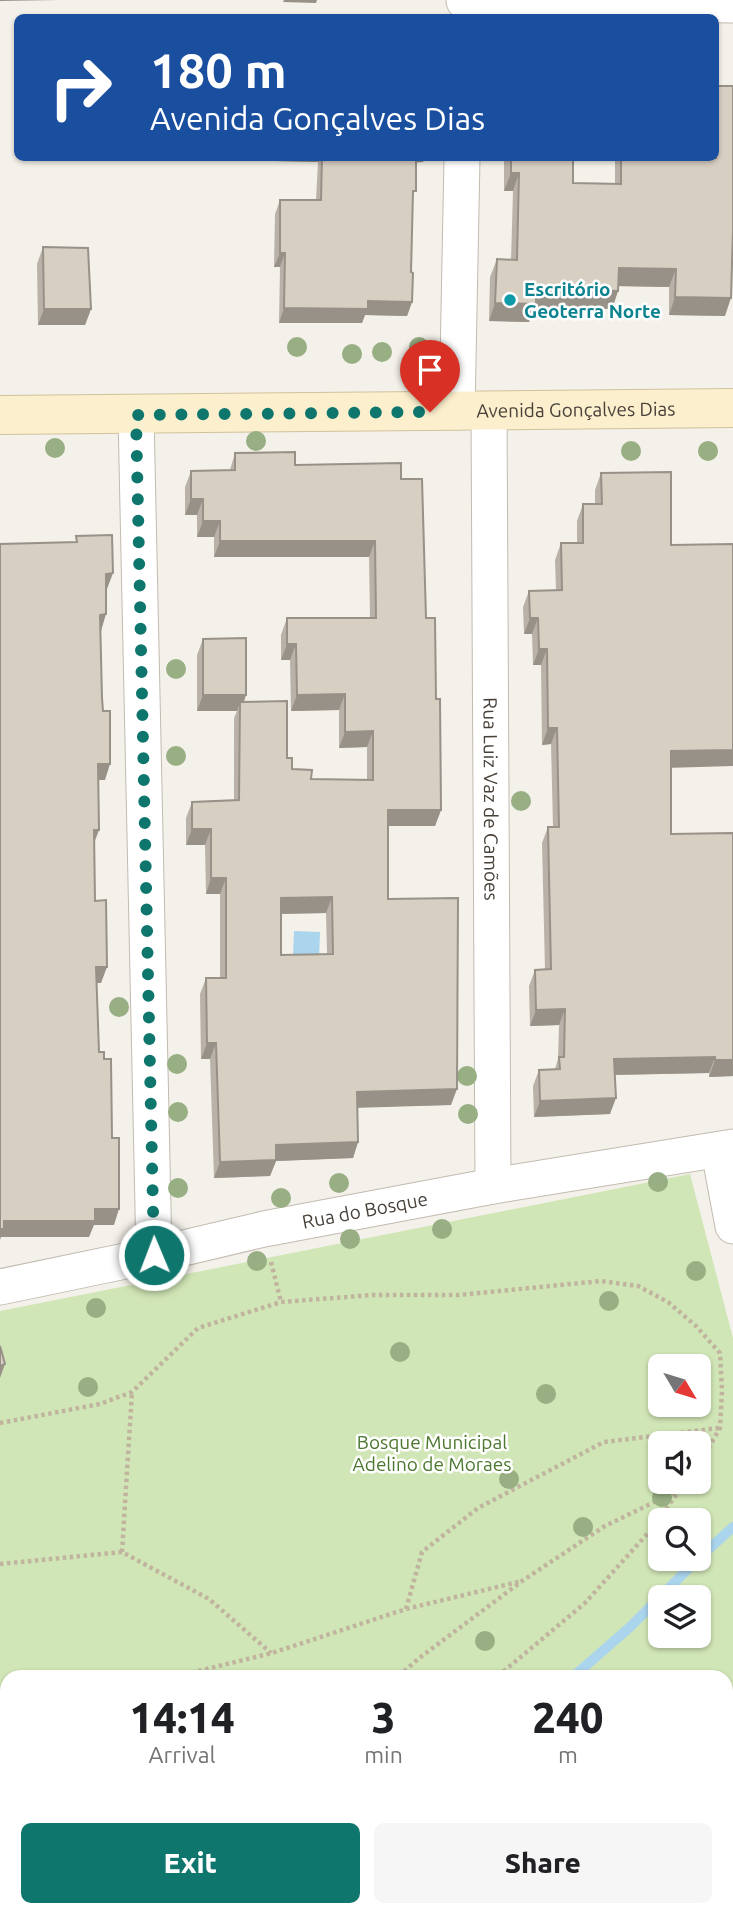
<!DOCTYPE html>
<meta charset="utf-8">
<style>
body{margin:0;font-family:Ubuntu,sans-serif;background:#f6f6f6;color:#202124;height:100vh;display:flex;flex-direction:column;font-size:26px;white-space:nowrap}
*{box-sizing:border-box;margin:0}
p{font-size:23px;color:#757577}
.icon{flex:none;width:38px;height:38px;fill:none;stroke:currentColor;stroke-width:2;stroke-linecap:round;stroke-linejoin:round}
.map{position:relative;flex:1;overflow:hidden}
.sheet{position:absolute;left:0px;top:1670px;width:733px;height:247px;display:flex;flex-direction:column;background:#fff;border-radius:21px 21px 0 0;box-shadow:0 2px 5px #0004}
.sheet>*{flex:none}
.guide{position:absolute;left:14px;top:14px;width:705px;height:147px;border-radius:10px;box-shadow:0 2px 5px #0004;background:#1a4fa0;color:#fff;overflow:hidden}
.needle{width:46px;rotate:128deg}
.controls{position:absolute;left:648px;top:1354px;display:grid;gap:14px}
.controls a{display:grid;place-items:center;width:63px;height:63px;border-radius:10px;background:#fff;box-shadow:0 2px 5px #0004;font-size:35px}
.pin{position:absolute;display:grid;place-items:center;width:60px;height:60px;color:#fff;margin:-72px -30px;border-radius:50% 50% 50% 0;rotate:-45deg;box-shadow:0 0 7px #0007}
.pin .icon{rotate:45deg}
.me{position:absolute;width:77px;margin:-38px;rotate:359deg;stroke-linejoin:round;filter:drop-shadow(0 0 5px #0008)}
.turn{display:flex;align-items:center;gap:24px;height:147px;padding:0 21px;font-size:32px}
.turn .icon{width:91px;height:91px;stroke-width:2.5}
.turn b{display:block;font-size:49px;line-height:60px}
.eta{display:flex;justify-content:space-evenly;align-items:center;height:119px;text-align:center}
.eta b{font-size:42px;font-weight:800;line-height:49px}
.primary-button{display:flex;gap:14px;margin-top:auto;padding:14px 21px}
.primary-button a{flex:1;height:80px;border-radius:10px;background:#0f766e;color:#fff;font-size:28px;font-weight:800;line-height:80px;text-align:center}
.primary-button a+a{background:#f6f6f6;color:#202124}
.map>svg:first-child{display:block}
.green{fill:#d1e6b6;fill-rule:evenodd}
.water{fill:#abd4ed}
.lines{fill:none;stroke-linecap:round;stroke-linejoin:round}
.stream{stroke:#abd4ed;stroke-width:10}
.street-casing{stroke:#c2bbb0;stroke-width:37}
.secondary-casing{stroke:#d1c29c;stroke-width:40}
.path{stroke:#c0b49f;stroke-width:4.5;stroke-dasharray:3.5 3.5;stroke-linecap:butt}
.street{stroke:#fff;stroke-width:35}
.secondary{stroke:#fbefcd;stroke-width:38}
.tree{fill:#98ae83}
.wall{fill:#bab2a8;fill-rule:evenodd}
.shaded-wall{fill:#979188}
.building{fill:#d8cfc3;stroke:#979188;stroke-width:2;fill-rule:evenodd}
.route{stroke:#0f766e;stroke-width:12;stroke-dasharray:0 21.6}
.culture-dot{fill:#0f9aa8;stroke:#fff;stroke-width:2.5}
.labels{text-anchor:middle;stroke-width:5;stroke-linejoin:round;paint-order:stroke}
.culture-label{font-size:19px;font-weight:bold;fill:#0d838f;stroke:#fff;text-anchor:start}
.street-label{font-size:19px;fill:#484139;stroke:#fff}
.park-label{font-size:19px;fill:#4c772f;stroke:#fff}
</style>
<div class="map">
<svg width="733" height="1916" viewBox="0 0 733 1916">
<rect width="100%" height="100%" fill="#f4f1ea"/>
<path class="green" d="M690,1174L733,1338V1916H0V1311ZM660,1367H698V1405H660ZM660,1444H698V1482H660ZM660,1521H698V1559H660ZM660,1598H698V1636H660ZM7,1676H726V1909H7Z"/>
<path class="water" d="M294,931L320,932L319,958L293,957Z"/>
<g class="lines">
<path class="stream" d="M698,1559L733,1527
M574,1676L629,1628L698,1559
M288,1916L293,1909"/>
<g class="street-casing">
<g id="street">
<path d="M464,1L733,5"/>
<path id="s1" d="M489,411L493,1186"/>
<path d="M457,412L462,158"/>
<path d="M136,415L154,1255"/>
<path d="M719,1151L733,1226"/>
<path id="s2" d="M0,1287L154,1255L264,1229L493,1186L733,1147"/>
</g>
</g>
<g class="secondary-casing">
<g id="secondary">
<path id="s3" d="M0,415L733,408"/>
</g>
</g>
<path class="path" d="M271,1262L281,1302
M0,1423L100,1404L132,1392L198,1328L281,1302L372,1295H459L601,1281L638,1286L668,1302L696,1326L720,1353L722,1391L720,1428L698,1466
M122,1552L132,1392
M0,1564L122,1552L209,1599L271,1653
M406,1609L422,1552L478,1508L604,1442L719,1428
M178,1676L272,1653L406,1609L522,1581
M399,1676L418,1659L522,1581L605,1526L679,1490L686,1482
M498,1676L585,1603L649,1532L679,1491
M0,1722L7,1721
M190,1916L197,1909"/>
<use href="#street" class="street"/>
<use href="#secondary" class="secondary"/>
</g>
<g class="tree">
<circle cx="297" cy="347" r="10"/>
<circle cx="419" cy="347" r="10"/>
<circle cx="382" cy="352" r="10"/>
<circle cx="352" cy="354" r="10"/>
<circle cx="256" cy="441" r="10"/>
<circle cx="55" cy="448" r="10"/>
<circle cx="631" cy="451" r="10"/>
<circle cx="708" cy="451" r="10"/>
<circle cx="176" cy="669" r="10"/>
<circle cx="176" cy="756" r="10"/>
<circle cx="521" cy="801" r="10"/>
<circle cx="119" cy="1007" r="10"/>
<circle cx="177" cy="1064" r="10"/>
<circle cx="467" cy="1076" r="10"/>
<circle cx="178" cy="1112" r="10"/>
<circle cx="468" cy="1114" r="10"/>
<circle cx="658" cy="1182" r="10"/>
<circle cx="339" cy="1183" r="10"/>
<circle cx="178" cy="1188" r="10"/>
<circle cx="281" cy="1198" r="10"/>
<circle cx="442" cy="1229" r="10"/>
<circle cx="350" cy="1239" r="10"/>
<circle cx="257" cy="1261" r="10"/>
<circle cx="696" cy="1271" r="10"/>
<circle cx="609" cy="1301" r="10"/>
<circle cx="96" cy="1308" r="10"/>
<circle cx="400" cy="1352" r="10"/>
<circle cx="88" cy="1387" r="10"/>
<circle cx="546" cy="1394" r="10"/>
<circle cx="509" cy="1479" r="10"/>
<circle cx="662" cy="1497" r="10"/>
<circle cx="583" cy="1527" r="10"/>
<circle cx="485" cy="1641" r="10"/>
</g>
<path class="wall" d="M276,158H424L423,162H416L413,200L411,272L412,302L407,316L365,315L362,323H279L280,267H274L275,214L280,200H316L318,162L276,161Z
M504,158H573V183L615,184V158H716L725,316L669,315V287L619,286L618,291L612,309L535,307L529,322L489,321L490,277L497,259L511,260L513,191H504Z
M43,247L91,309L85,325H38L37,264Z
M235,453L295,465L401,479L426,618L436,699L441,810L435,826H388V899L451,1105L358,1107V1142L353,1158L276,1161L270,1176L214,1178L210,1059H201L200,994L206,978H220V894H206L205,845H186V818L192,802L234,800V718L237,711H197V655L203,639L244,702L287,758L292,769L311,779L367,780V747L339,748V710L291,711L290,660H281V635L287,618H370L369,557H214V537H197V515H185V487L191,471L230,470ZM326,913L327,954L281,955V914Z
M601,473L671,768V834L733,1076L709,1077V1073L615,1075L610,1114L534,1117L533,1086L539,1070L555,1069L558,1059L559,1025L530,1026L529,986L535,970H545L542,843L548,827H553L551,744L542,745L541,665H533L532,634H524L523,607L529,591L556,590L555,560L561,543H577V521L583,504H595V490Z"/>
<path class="shaded-wall" d="M0,0H58L0,1Z
M284,0H317L316,3L283,2Z
M277,158H319L318,162L276,161Z
M413,158H424L423,162L411,163Z
M511,173H519L513,191H504Z
M280,253H285L280,267H274Z
M619,268L676,269L669,287L613,286Z
M536,289L618,291L612,309L535,307L529,322L489,321L495,303Z
M675,297L731,298L725,316L669,315Z
M368,301L412,302L407,316L365,315L362,323H279L284,308Z
M44,309H91L85,325H38Z
M191,499H203L197,515H185Z
M203,521H220L214,537H197Z
M220,541H375L369,557H214Z
M113,573L107,589L100,590L106,574Z
M106,614L101,631L100,615Z
M530,618H538L532,634H524Z
M287,644H296L290,660H281Z
M539,649H547L541,665H533Z
M345,694L339,710L291,711L297,695Z
M203,695H246L241,711L240,702L237,711H197Z
M548,728H557L551,744L542,745Z
M373,731L367,747L339,748L345,732Z
M733,750V766L665,768L671,751Z
M98,764H110L105,780H92Z
M388,810H441L435,826H382Z
M192,829H211L205,845H186Z
M94,830H99L93,846Z
M211,878H226L220,894H206Z
M332,897L326,913L275,914L281,898Z
M96,967H107L101,983H91Z
M565,1009L559,1025L530,1026L536,1010Z
M207,1043H216L210,1059H201Z
M715,1057L709,1073L608,1075L614,1059Z
M715,1060H733V1076L709,1077Z
M457,1089L451,1105L352,1108L357,1092Z
M616,1098L610,1114L534,1117L540,1101Z
M358,1142L353,1158L276,1161L270,1176L214,1178L220,1162L276,1145Z
M95,1209H119L114,1225H94L89,1237H1L0,1240V1229L4,1221Z
M5,1364L0,1378V1366Z"/>
<path class="building" d="M716,86H733V230L731,298L675,297L676,269L619,268L618,291L536,289V304L495,303L497,259L517,260L519,173H511V158H573V183L621,184V158H716Z
M322,158H416V191H413L411,272L413,273L412,302L368,301V309L284,308L285,253H280V200H321Z
M43,247L88,248L91,309H44Z
M295,452V465L401,463V479H422L426,618H435L436,699H440L441,810H388V899L458,898L457,1089L357,1092L358,1142L276,1145V1160L220,1162L216,1043H207L206,978H226V878H211V829H192V802L239,800L240,702L287,701V758H292V769L312,770L311,779L373,780V731L345,732V694L297,695L296,644H287V618H376L375,541H220V521H203V499H191V471L235,470V453ZM332,897L333,954L281,955V898Z
M671,472V545L733,544V750L671,751V834L733,833V1060H715V1057L614,1059L616,1098L540,1101L539,1070L560,1069L559,1057H564L565,1009L536,1010L535,970L551,969L548,827H559L557,728H548L547,649H539L538,618H530L529,591L562,590L561,543H583V504H602L601,473Z
M112,535L113,573L106,574V614L100,615L102,698L103,711H110V764H98L99,830H94L95,901L106,900L107,967H96L99,1052H104V1059H111L112,1138H119V1209H95V1221H4V1229H0V544L77,542L76,536Z
M246,638V695H203V639Z
M0,1346L5,1364L0,1366Z"/>
<g class="lines">
<path class="route" d="M154,1255L136,415L430,412"/>
</g>
<circle class="culture-dot" cx="510" cy="300" r="7"/>
<g class="labels">
<g class="culture-label">
<text x="524" y="296">Escritório<tspan x="524" dy="22">Geoterra Norte</tspan></text>
</g>
<g class="street-label">
<text dy="7" stroke="none"><textPath href="#s3" startOffset="576">Avenida Gonçalves Dias</textPath></text>
<text dy="7" stroke="none"><textPath href="#s1" startOffset="388">Rua Luiz Vaz de Camões</textPath></text>
<text dy="7" stroke="none"><textPath href="#s2" startOffset="373">Rua do Bosque</textPath></text>
</g>
<g class="park-label">
<text x="432" y="1449">Bosque Municipal<tspan x="432" dy="22">Adelino de Moraes</tspan></text>
</g>
</g>
</svg>
<div class="controls">
<a><svg class="needle" viewBox="-14 -14 28 28"><path d="M0-13l5 13h-10z" fill="#e53935"/><path d="M0 13l5-13h-10z" fill="#757577"/></svg></a>
<a><svg class="icon" aria-label="sound" viewBox="0 0 24 24"><path d="M4 9h4l5-4v14l-5-4H4zM17 9q2 3 0 6"/></svg></a>
<a><svg class="icon" aria-label="search" viewBox="0 0 24 24"><circle cx="10" cy="10" r="6"/><path d="M15 15l6 6"/></svg></a>
<a><svg class="icon" aria-label="layers" viewBox="0 0 24 24"><path d="M12 4l9 5-9 5-9-5zM3 14l9 5 9-5"/></svg></a>
</div>
<div class="pin" style="left:430px;top:412px;background:#d93025"><svg class="icon" aria-label="arrive" viewBox="0 0 24 24"><path d="M6 21V4h12l-3 4 3 4H6"/></svg></div>
<svg class="me" style="left:154px;top:1255px" viewBox="-20 -20 40 40"><circle r="17" fill="#0f766e" stroke="#fff" stroke-width="3"/><path d="M0-11L8 9 0 5-8 9z" fill="#fff"/></svg>
<div class="guide">
<div class="turn"><svg class="icon" aria-label="right" viewBox="0 0 24 24"><path d="M7 20v-9h11M14 6l5 5-5 5"/></svg><div><b>180 m</b>Avenida Gonçalves Dias</div></div>
</div>
<section class="sheet">
<div class="eta">
<div><b>14:14</b><p>Arrival</p></div>
<div><b>3</b><p>min</p></div>
<div><b>240</b><p>m</p></div>
</div>
<div class="primary-button"><a>Exit</a><a>Share</a></div>
</section>
</div>
